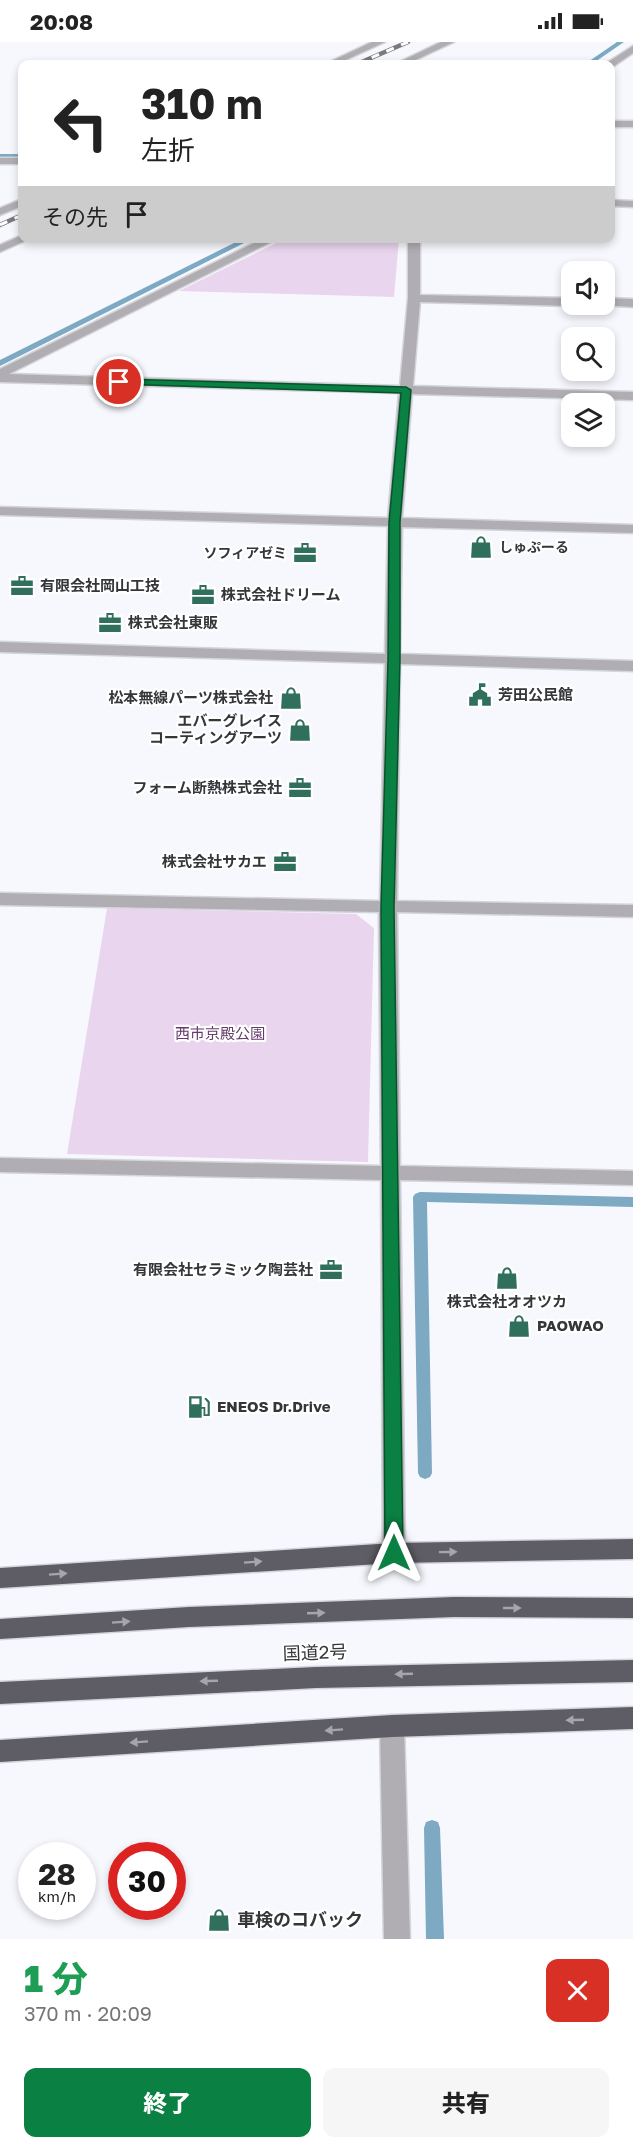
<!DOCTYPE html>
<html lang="ja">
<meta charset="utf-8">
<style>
body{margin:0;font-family:"Golos Text","Noto Sans JP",sans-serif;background:#f6f6f6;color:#222;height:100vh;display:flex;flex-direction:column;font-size:22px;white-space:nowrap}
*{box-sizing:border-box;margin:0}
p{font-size:20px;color:#767676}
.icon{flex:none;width:33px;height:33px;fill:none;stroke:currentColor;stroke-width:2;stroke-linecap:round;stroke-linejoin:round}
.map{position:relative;height:1897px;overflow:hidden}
.side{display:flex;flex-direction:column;background:#fff;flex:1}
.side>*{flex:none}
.top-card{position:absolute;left:18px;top:18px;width:597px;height:183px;border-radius:12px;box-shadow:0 3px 9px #0003;background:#fff;color:#222;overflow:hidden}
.fabs{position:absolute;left:561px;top:219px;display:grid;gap:12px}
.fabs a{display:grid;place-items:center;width:54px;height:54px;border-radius:12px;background:#fff;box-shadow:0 3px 9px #0003;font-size:30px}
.speed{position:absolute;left:18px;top:1800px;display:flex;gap:12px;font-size:30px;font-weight:700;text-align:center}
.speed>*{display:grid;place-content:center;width:78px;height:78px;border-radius:50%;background:#fff;box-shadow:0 3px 9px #0003;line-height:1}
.speed small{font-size:15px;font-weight:400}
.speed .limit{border:9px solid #d22;background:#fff;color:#111}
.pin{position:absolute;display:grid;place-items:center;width:51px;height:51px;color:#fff;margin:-26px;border:3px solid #fff;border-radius:50%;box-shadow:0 2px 6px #0007}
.me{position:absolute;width:66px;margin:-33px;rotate:0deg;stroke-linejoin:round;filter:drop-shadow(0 0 4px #0008)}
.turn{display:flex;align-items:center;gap:21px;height:126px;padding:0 24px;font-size:27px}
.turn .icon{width:78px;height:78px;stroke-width:2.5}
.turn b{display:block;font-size:42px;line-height:51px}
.then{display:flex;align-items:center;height:57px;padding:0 24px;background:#0003;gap:12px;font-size:22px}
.round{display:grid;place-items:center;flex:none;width:63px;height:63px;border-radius:12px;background:#f6f6f6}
.summary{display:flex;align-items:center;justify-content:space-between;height:102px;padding:0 24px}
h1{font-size:36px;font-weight:800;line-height:45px;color:#1e9e55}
.action{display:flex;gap:12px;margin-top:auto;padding:12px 24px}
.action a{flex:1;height:69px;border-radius:12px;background:#0b8043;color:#fff;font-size:24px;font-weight:800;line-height:69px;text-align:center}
.action a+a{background:#f6f6f6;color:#222}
.status{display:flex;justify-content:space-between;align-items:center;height:42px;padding:0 30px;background:#fff;direction:ltr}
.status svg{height:16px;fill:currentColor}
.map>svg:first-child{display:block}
.green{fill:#ead5ee}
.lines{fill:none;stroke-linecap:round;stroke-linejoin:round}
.stream{fill:#7da9c3;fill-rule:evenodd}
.street-casing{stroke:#d4d5db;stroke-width:3}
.highway-casing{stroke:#d4d5db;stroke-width:3}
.street{fill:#b0aeb2;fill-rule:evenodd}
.highway{fill:#5e5c64;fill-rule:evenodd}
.rail-casing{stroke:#797a7e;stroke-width:4.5}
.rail{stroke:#fff;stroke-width:3;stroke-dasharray:8;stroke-linecap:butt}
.oneway{fill:#a6a5aa}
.route{fill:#0b8043;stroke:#07532c;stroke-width:1.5}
.labels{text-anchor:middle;stroke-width:4.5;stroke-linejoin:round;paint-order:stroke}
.far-poi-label{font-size:14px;font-weight:bold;fill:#353639;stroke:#fff;text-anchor:start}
.poi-label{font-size:15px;font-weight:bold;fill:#353639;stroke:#fff;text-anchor:start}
.park-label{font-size:15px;fill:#643b6b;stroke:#fff}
.near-street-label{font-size:18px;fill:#353639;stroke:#fff}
.near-poi-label{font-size:18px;font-weight:bold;fill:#353639;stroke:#fff;text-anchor:start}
</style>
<div class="status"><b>20:08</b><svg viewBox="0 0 49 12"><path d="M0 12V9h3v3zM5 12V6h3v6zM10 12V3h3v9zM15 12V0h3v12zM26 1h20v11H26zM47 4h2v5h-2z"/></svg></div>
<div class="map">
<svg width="633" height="1897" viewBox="0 0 633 1897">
<rect width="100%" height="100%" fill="#f7f8fe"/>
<path class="green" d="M284,197H399L394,255L179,249Z
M107,866L356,872L374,886L368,1120L67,1112Z"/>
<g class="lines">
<path class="stream" d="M617,0H624L592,22H585Z
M0,112H22V116H0Z
M244,196H254L0,324V318Z
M420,1150L633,1155V1165L427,1160L432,1431L430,1435L425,1437L420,1435L418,1431L413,1155L415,1152Z
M432,1778L438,1780L440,1786L444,1897H426L424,1786L426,1780Z"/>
<g class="street-casing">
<path id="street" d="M372,0H385L337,22H325Z
M441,0H454L407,22H395Z
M633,4V11L614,24L605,22Z
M610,79H633V85H610Z
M0,116H22V122H0Z
M22,157V164L0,173V166Z
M610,158L633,159V165L610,164Z
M22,193V196H28L27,198L0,210V203Z
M264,196H279L9,332L400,344L408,256V196H420V253L572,256V262H576L572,264L420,260L413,344L633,350V358L412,352L402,476L633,483V491L402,485L400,612L633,619V629L400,622L397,859L633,863V875L397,870L400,1124L633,1129V1143L400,1138L405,1511L402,1518L394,1521L386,1518L383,1511L381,1138L0,1130V1116L381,1124L379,870L0,863V851L380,859L385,621L0,610V600L385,612L388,484L0,473V465L388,476L399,351L0,340V327Z
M604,256L633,257V265L600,263L604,262Z
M392,1673L401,1676L404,1684L410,1897H384L380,1684L383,1676Z"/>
</g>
<g class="highway-casing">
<path id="highway" d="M633,1497V1517L394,1521L0,1546V1526L394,1501Z
M454,1555L633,1556V1576L454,1575L189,1585L0,1597V1577L189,1565Z
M633,1618V1640L316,1646L0,1662V1640L316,1625Z
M633,1665V1687L392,1695L0,1720V1698L392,1673Z"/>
</g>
<use href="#street" class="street"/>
<use href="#highway" class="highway"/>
<g class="rail-casing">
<path id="rail" d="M357,22L408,0
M0,183L22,173"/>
</g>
<use href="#rail" class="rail"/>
</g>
<defs><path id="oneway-solid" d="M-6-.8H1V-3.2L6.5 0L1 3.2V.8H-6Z" transform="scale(1.5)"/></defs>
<g class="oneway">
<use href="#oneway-solid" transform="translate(448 1510) rotate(-1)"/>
<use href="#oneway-solid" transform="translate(253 1520) rotate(-4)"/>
<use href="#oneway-solid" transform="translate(58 1532) rotate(-4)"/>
<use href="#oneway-solid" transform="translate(512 1566)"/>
<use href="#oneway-solid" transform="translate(316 1571) rotate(-2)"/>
<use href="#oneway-solid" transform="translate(121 1580) rotate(-4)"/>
<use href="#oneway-solid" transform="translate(404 1632) rotate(178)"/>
<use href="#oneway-solid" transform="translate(209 1639) rotate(178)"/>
<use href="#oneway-solid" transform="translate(575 1678) rotate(178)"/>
<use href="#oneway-solid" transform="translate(334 1688) rotate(176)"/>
<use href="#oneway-solid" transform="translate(139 1700) rotate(176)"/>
</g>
<path class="route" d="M119,337L406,345L411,348L400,480V618L394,866L403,1511L400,1516L394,1518L388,1516L385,1511L381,866L388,618L389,480L401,351L116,342L115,340Z"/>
<defs>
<g id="shop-bare" transform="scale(1.8)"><path d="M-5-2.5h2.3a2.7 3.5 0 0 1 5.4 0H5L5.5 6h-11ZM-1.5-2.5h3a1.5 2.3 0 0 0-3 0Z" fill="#306f5c" stroke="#fff" stroke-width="2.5" paint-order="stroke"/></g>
<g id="office-bare" transform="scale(1.8)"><path d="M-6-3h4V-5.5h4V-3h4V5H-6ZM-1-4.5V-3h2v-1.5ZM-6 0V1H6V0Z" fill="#306f5c" stroke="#fff" stroke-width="2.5" paint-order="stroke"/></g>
<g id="civic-bare" transform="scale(1.8)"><path d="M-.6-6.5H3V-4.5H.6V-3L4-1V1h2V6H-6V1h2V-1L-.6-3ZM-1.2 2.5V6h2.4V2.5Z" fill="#306f5c" stroke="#fff" stroke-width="2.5" paint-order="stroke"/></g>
<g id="fuel-bare" transform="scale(1.8)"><path d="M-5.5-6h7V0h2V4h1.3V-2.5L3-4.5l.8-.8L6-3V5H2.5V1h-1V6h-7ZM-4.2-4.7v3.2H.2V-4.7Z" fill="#306f5c" stroke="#fff" stroke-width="2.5" paint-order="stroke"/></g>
</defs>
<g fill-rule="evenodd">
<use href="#shop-bare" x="481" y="505"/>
<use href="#office-bare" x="305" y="511"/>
<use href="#office-bare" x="22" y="544"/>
<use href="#office-bare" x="203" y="553"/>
<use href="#office-bare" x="110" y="581"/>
<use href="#civic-bare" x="480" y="653"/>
<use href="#shop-bare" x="291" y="656"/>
<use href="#shop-bare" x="300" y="688"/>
<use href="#office-bare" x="300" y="746"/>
<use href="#office-bare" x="285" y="820"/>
<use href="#office-bare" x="331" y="1228"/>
<use href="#shop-bare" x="507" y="1236"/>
<use href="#shop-bare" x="519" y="1284"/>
<use href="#fuel-bare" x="199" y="1365"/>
<use href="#shop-bare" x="219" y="1878"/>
</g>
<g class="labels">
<g class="far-poi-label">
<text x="499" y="510">しゅぷーる</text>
<text x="287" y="516" text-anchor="end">ソフィアゼミ</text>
</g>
<g class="poi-label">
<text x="40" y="549">有限会社岡山工技</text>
<text x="221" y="558">株式会社ドリーム</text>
<text x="128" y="586">株式会社東販</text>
<text x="498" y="658">芳田公民館</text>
<text x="273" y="661" text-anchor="end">松本無線パーツ株式会社</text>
<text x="282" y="684" text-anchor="end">エバーグレイス<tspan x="282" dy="17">コーティングアーツ</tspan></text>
<text x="282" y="751" text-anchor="end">フォーム断熱株式会社</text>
<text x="267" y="825" text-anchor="end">株式会社サカエ</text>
<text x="313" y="1233" text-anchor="end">有限会社セラミック陶芸社</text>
<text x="507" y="1265" text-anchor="middle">株式会社オオツカ</text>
<text x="537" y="1289">PAOWAO</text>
<text x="217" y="1370">ENEOS Dr.Drive</text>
</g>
<g class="park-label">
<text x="220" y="997">西市京殿公園</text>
</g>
<g class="near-street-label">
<text transform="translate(315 1611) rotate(-2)" y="6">国道2号</text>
</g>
<g class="near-poi-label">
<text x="237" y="1884">車検のコバック</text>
</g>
</g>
</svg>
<div class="fabs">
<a><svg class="icon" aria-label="sound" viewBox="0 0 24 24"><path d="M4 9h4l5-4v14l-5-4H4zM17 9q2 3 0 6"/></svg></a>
<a><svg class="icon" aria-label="search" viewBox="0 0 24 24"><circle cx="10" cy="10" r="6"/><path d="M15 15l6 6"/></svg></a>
<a><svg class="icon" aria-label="layers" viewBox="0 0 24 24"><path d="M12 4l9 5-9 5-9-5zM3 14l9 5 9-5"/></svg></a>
</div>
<div class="speed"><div>28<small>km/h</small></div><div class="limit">30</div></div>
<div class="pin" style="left:119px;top:340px;background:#d93025"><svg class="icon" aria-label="arrive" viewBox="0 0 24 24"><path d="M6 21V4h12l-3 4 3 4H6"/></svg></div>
<svg class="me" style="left:394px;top:1511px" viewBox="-20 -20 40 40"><path d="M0-17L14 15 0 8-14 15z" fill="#0b8043" stroke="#fff" stroke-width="4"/></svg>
<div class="top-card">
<div class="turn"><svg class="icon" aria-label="left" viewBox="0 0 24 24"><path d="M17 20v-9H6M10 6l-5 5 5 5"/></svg><div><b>310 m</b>左折</div></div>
<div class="then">その先<svg class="icon" aria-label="arrive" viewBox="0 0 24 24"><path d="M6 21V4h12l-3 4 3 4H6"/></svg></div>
</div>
</div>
<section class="side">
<div class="summary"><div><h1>1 分</h1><p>370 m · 20:09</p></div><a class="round" style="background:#d93025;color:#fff"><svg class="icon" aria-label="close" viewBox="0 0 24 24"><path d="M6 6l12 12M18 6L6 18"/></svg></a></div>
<div class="action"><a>終了</a><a>共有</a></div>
</section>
